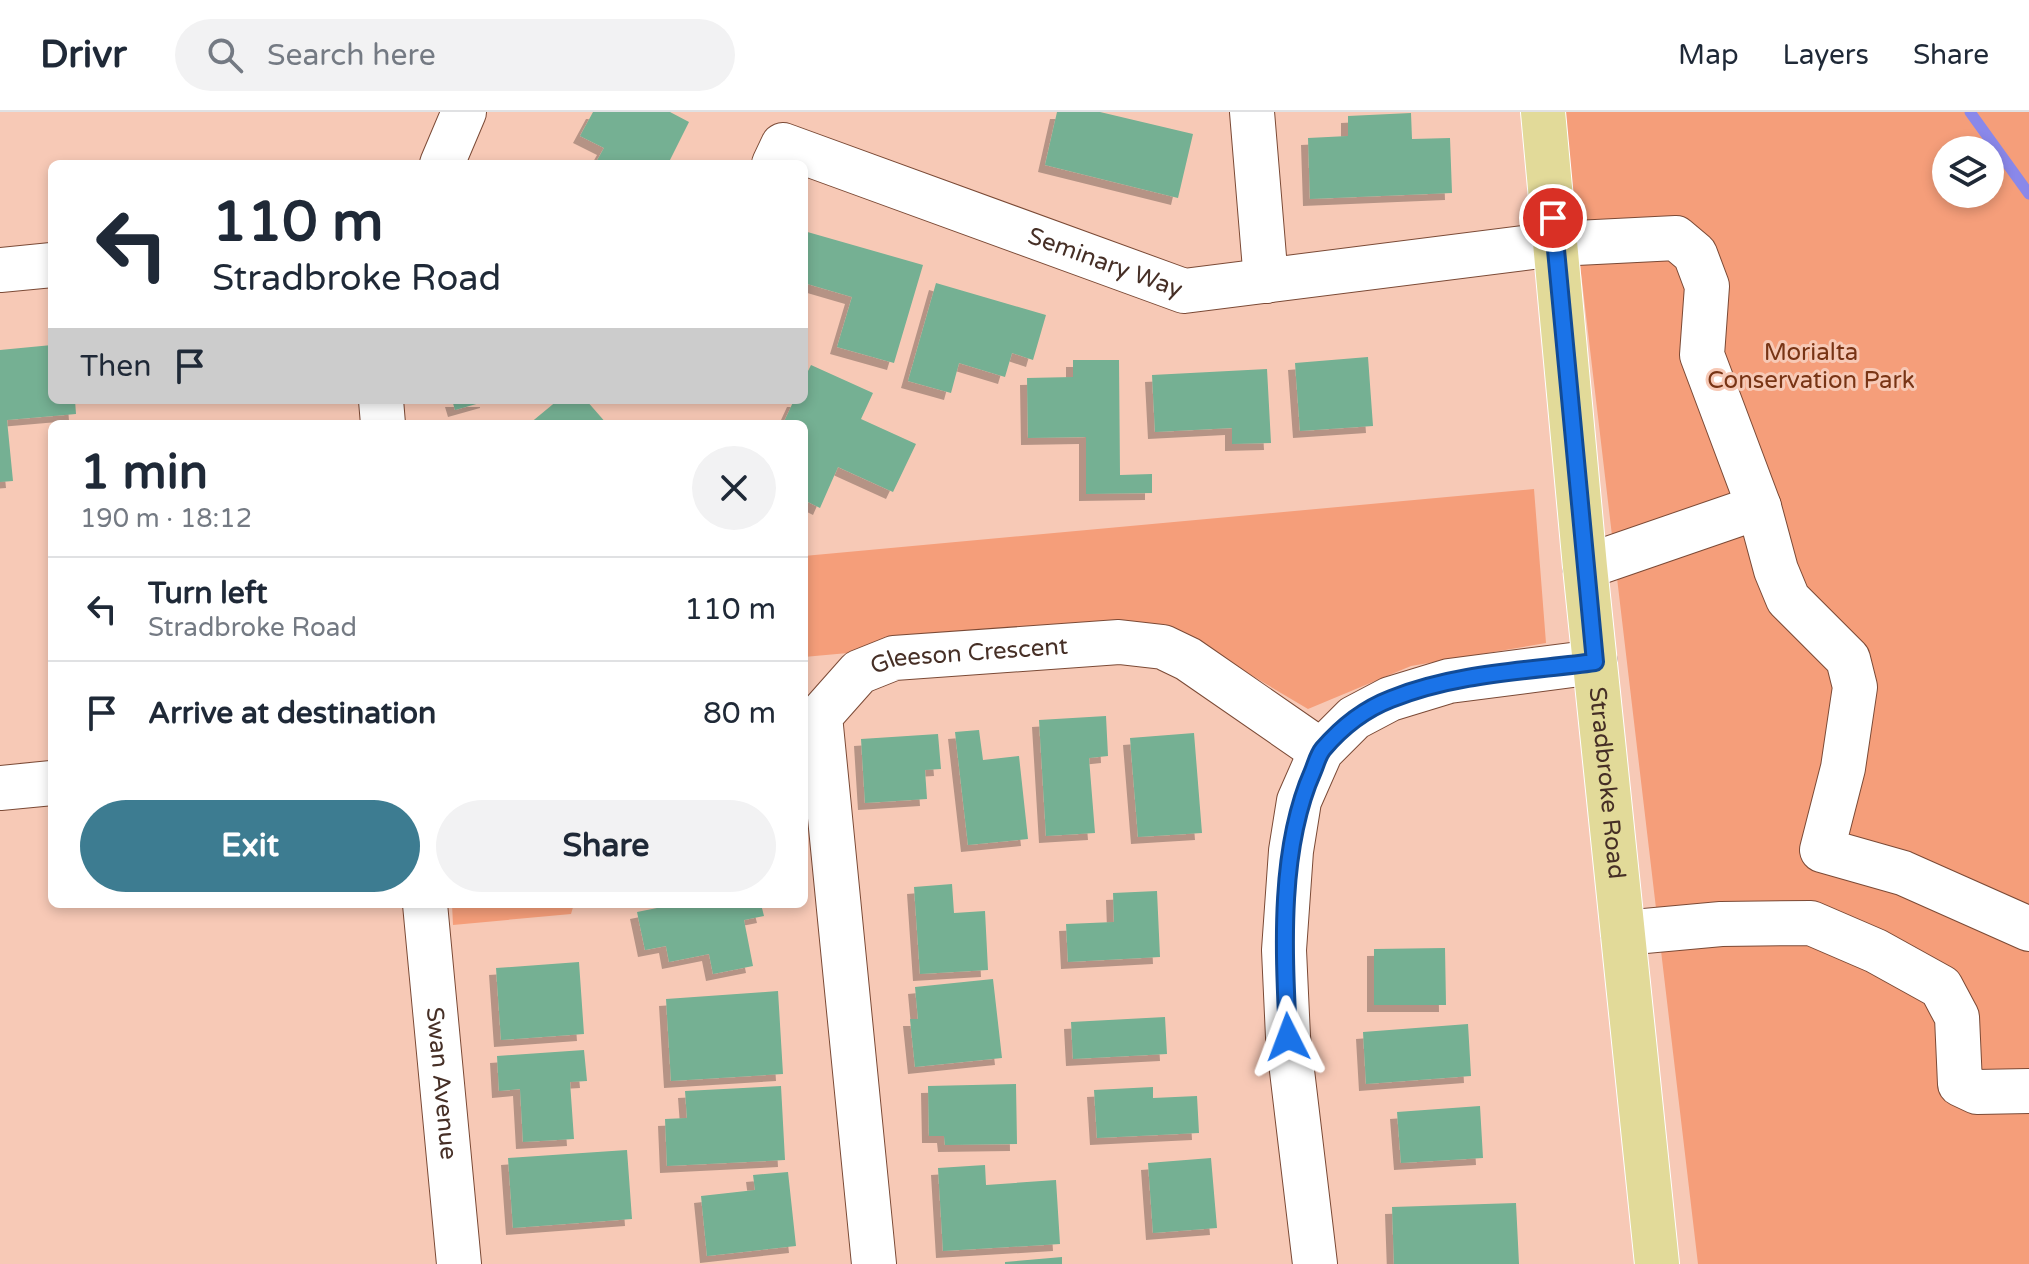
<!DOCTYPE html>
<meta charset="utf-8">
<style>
body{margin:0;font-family:"Varela Round",sans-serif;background:#f2f2f3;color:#1f2937;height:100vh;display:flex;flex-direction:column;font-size:30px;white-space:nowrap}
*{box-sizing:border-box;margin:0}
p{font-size:26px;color:#747a83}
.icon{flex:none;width:44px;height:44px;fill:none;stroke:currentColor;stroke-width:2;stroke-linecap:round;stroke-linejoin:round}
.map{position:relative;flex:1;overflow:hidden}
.panel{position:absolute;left:48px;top:308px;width:760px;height:488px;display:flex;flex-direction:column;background:#fff;border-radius:12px;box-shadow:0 4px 12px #0003}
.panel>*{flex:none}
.banner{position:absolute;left:48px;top:48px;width:760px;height:244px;border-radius:12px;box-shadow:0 4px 12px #0003;background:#fff;color:#1f2937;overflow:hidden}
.tools{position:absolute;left:1932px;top:24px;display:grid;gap:16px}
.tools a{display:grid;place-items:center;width:72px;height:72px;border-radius:50%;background:#fff;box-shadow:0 4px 12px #0003;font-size:40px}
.pin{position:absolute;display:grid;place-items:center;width:68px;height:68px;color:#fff;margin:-34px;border:4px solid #fff;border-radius:50%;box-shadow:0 2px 8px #0007}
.me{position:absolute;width:88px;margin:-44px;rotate:357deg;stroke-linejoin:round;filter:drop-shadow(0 0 6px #0008)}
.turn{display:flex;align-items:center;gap:28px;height:168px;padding:0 32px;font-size:36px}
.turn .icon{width:104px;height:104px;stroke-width:2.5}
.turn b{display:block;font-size:56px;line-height:68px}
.then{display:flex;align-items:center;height:76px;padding:0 32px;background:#0003;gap:16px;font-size:30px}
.round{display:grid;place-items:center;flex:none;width:84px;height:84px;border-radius:42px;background:#f2f2f3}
.head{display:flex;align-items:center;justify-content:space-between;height:136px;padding:0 32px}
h1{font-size:48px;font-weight:700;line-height:60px}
.button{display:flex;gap:16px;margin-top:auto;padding:16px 32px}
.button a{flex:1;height:92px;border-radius:48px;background:#3d7c91;color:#fff;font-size:32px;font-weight:700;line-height:92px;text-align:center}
.button a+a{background:#f2f2f3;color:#1f2937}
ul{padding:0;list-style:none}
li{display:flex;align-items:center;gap:24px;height:104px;padding:0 32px;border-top:2px solid #e0e1e3}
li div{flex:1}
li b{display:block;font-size:30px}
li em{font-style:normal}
header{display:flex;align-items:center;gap:48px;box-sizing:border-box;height:112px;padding:0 40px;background:#fff;border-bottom:2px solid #e0e1e3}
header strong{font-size:38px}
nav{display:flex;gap:44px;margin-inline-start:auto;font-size:28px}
.search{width:560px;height:72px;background:#f2f2f3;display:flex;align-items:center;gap:20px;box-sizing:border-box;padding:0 28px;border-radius:44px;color:#747a83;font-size:30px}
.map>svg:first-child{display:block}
.green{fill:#f59e7a;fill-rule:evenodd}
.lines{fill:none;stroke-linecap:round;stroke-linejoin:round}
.stream{stroke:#8a88ea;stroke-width:11}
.building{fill:#75b093;filter:url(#shadow)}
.minor-casing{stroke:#7b4a36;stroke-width:46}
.major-casing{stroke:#fff;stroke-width:46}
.minor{stroke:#fff;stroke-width:44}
.major{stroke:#e2da99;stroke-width:44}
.route-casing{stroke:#114b97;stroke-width:20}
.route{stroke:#1a73e8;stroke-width:14}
.labels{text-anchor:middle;stroke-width:6;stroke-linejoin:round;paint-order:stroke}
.street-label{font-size:24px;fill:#462f26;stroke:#f7c9b6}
.park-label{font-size:24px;fill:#783415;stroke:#f7c9b6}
</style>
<header>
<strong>Drivr</strong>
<div class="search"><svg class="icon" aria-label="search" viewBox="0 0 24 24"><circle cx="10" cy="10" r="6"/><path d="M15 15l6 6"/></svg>Search here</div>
<nav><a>Map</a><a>Layers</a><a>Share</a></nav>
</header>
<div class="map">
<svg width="2029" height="1152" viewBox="0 0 2029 1152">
<defs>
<filter id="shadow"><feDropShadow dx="-7" dy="7" stdDeviation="0" flood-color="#0004"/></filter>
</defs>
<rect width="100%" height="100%" fill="#f7c9b6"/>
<path class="green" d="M1562,0H2029V1152H1698ZM1946,38H1990V82H1946Z
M1534,377L1546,531L1411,554L1308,597L1165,512L804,545V444Z
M452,792H574L571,802L453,813Z"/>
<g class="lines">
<path class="stream" d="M1970,0L2029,82"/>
</g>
<path class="building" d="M593,0H670L689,10L668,52H595L604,36L580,24Z
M1057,0H1100L1193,22L1178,86L1045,53Z
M1411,1L1412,27L1450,26L1452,81L1310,87L1308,26L1348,24V4Z
M804,119L923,153L894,251L837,235L852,185L804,171Z
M936,171L1046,203L1033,248L1012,241L1005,265L959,251L951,281L908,269Z
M52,233V288H75L76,302L7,308L13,369L0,370V238Z
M1368,245L1373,314L1300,319L1295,251Z
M1073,248H1119L1120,363L1152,362V381L1086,382V325L1028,326L1027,266L1073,265Z
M811,253L873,281L861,307L916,332L893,380L838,355L820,396L804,388V312H783L794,288H804V267Z
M1267,257L1271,331L1232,332V316L1155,320L1152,263Z
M452,288H487V289L455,298Z
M558,288H586L607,312H529Z
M1106,604L1108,644L1089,646L1095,721L1046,724L1039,608Z
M979,618L983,648L1019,644L1028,727L968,733L955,620Z
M1194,621L1202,721L1138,725L1130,626Z
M938,622L941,657L925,658L927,687L865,691L861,627Z
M952,772L954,801L985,799L988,858L920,862L914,775Z
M1157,779L1160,845L1068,850L1066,812L1114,810L1113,781Z
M677,792H761L764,804L744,808L753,854L713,862L709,842L669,850L666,834L645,838L637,800Z
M1445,836L1446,893H1374V837Z
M579,850L584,922L501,928L496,856Z
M993,867L1002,946L915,955L910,907H918L915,875Z
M778,879L783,962L671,969L666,887Z
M1165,905L1167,942L1073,947L1071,910Z
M1468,912L1471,964L1366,972L1363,920Z
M584,938L587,969L570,970L574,1027L523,1030L520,977L499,979L497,944Z
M1016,972L1017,1032L945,1033L944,1024H929L928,974Z
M781,974L785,1048L667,1054L665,1007L687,1006L685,979Z
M1153,975V986L1197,984L1199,1021L1097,1026L1094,978Z
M1480,994L1483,1046L1401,1051L1397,1000Z
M627,1038L632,1107L513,1116L508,1046Z
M1211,1046L1217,1116L1153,1121L1148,1051Z
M985,1053L986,1073L1056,1068L1060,1132L943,1139L938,1056Z
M788,1060L796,1134L707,1144L701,1084L755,1078L753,1063Z
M1516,1091L1519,1152H1394L1392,1095Z
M1062,1145V1152H1005V1150Z"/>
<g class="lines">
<g class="minor-casing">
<g id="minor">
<path d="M1252,0L1266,169"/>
<path d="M442,52L464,0"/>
<path id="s1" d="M774,52L783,33L1184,179L1556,132L1676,126L1695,142L1707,174L1702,243L1759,395L1776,458L1788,487L1848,547L1855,575L1843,656L1822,738L1903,761L2029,817"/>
<path d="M0,158L52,153"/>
<path d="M381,288L383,312"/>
<path d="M1585,455L1759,395"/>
<path d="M0,676L52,671"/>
<path id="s2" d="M425,792L459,1152"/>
<path d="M1623,821L1721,812L1811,811L1876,839L1941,875L1957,905L1960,972L1977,980L2029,979"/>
<path id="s3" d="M874,1152L820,604L859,560L894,546L1119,530L1163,535L1188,547L1321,639"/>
<path d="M1315,1152L1288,925L1284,838L1291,739L1299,689L1321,639L1354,606L1390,587L1449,569L1595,550"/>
</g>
</g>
<g class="major-casing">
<g id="major">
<path id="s4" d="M1543,0L1585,455L1657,1152"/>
</g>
</g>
<use href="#minor" class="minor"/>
<use href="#major" class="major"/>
</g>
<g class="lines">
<g class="route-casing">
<path id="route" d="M1288,925C1284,840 1278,738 1313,659C1316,652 1318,643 1323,637C1341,616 1365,597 1391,587C1455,561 1527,559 1595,550L1553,106"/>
</g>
<use href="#route" class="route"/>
</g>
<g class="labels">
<g class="street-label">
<text dy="8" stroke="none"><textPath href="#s1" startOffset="364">Seminary Way</textPath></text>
<text dy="8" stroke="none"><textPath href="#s3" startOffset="722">Gleeson Crescent</textPath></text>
<text dy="8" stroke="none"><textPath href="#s4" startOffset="674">Stradbroke Road</textPath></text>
<text dy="8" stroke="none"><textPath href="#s2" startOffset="180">Swan Avenue</textPath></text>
</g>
<g class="park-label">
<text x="1811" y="248">Morialta<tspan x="1811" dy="28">Conservation Park</tspan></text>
</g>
</g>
</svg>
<div class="tools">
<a><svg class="icon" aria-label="layers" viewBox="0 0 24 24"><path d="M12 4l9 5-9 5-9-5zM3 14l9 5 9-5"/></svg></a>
</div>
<div class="pin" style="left:1553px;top:106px;background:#d93025"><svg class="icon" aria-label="arrive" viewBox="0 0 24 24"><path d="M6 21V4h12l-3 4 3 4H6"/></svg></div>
<svg class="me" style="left:1288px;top:925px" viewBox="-20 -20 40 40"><path d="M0-17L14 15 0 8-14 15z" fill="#1a73e8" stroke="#fff" stroke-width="4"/></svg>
<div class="banner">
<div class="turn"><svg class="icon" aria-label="left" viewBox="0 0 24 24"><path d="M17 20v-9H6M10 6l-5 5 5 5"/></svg><div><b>110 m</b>Stradbroke Road</div></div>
<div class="then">Then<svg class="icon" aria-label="arrive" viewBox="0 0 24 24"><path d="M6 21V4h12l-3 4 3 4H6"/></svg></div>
</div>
<section class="panel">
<div class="head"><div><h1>1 min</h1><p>190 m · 18:12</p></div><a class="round"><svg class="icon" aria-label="close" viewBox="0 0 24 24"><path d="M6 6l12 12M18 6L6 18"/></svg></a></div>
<ul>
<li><svg class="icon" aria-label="left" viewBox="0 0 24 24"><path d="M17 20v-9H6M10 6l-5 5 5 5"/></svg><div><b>Turn left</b><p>Stradbroke Road</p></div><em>110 m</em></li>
<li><svg class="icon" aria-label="arrive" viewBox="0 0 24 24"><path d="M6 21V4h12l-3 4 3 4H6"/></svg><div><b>Arrive at destination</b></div><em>80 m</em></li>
</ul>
<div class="button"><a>Exit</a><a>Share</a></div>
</section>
</div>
